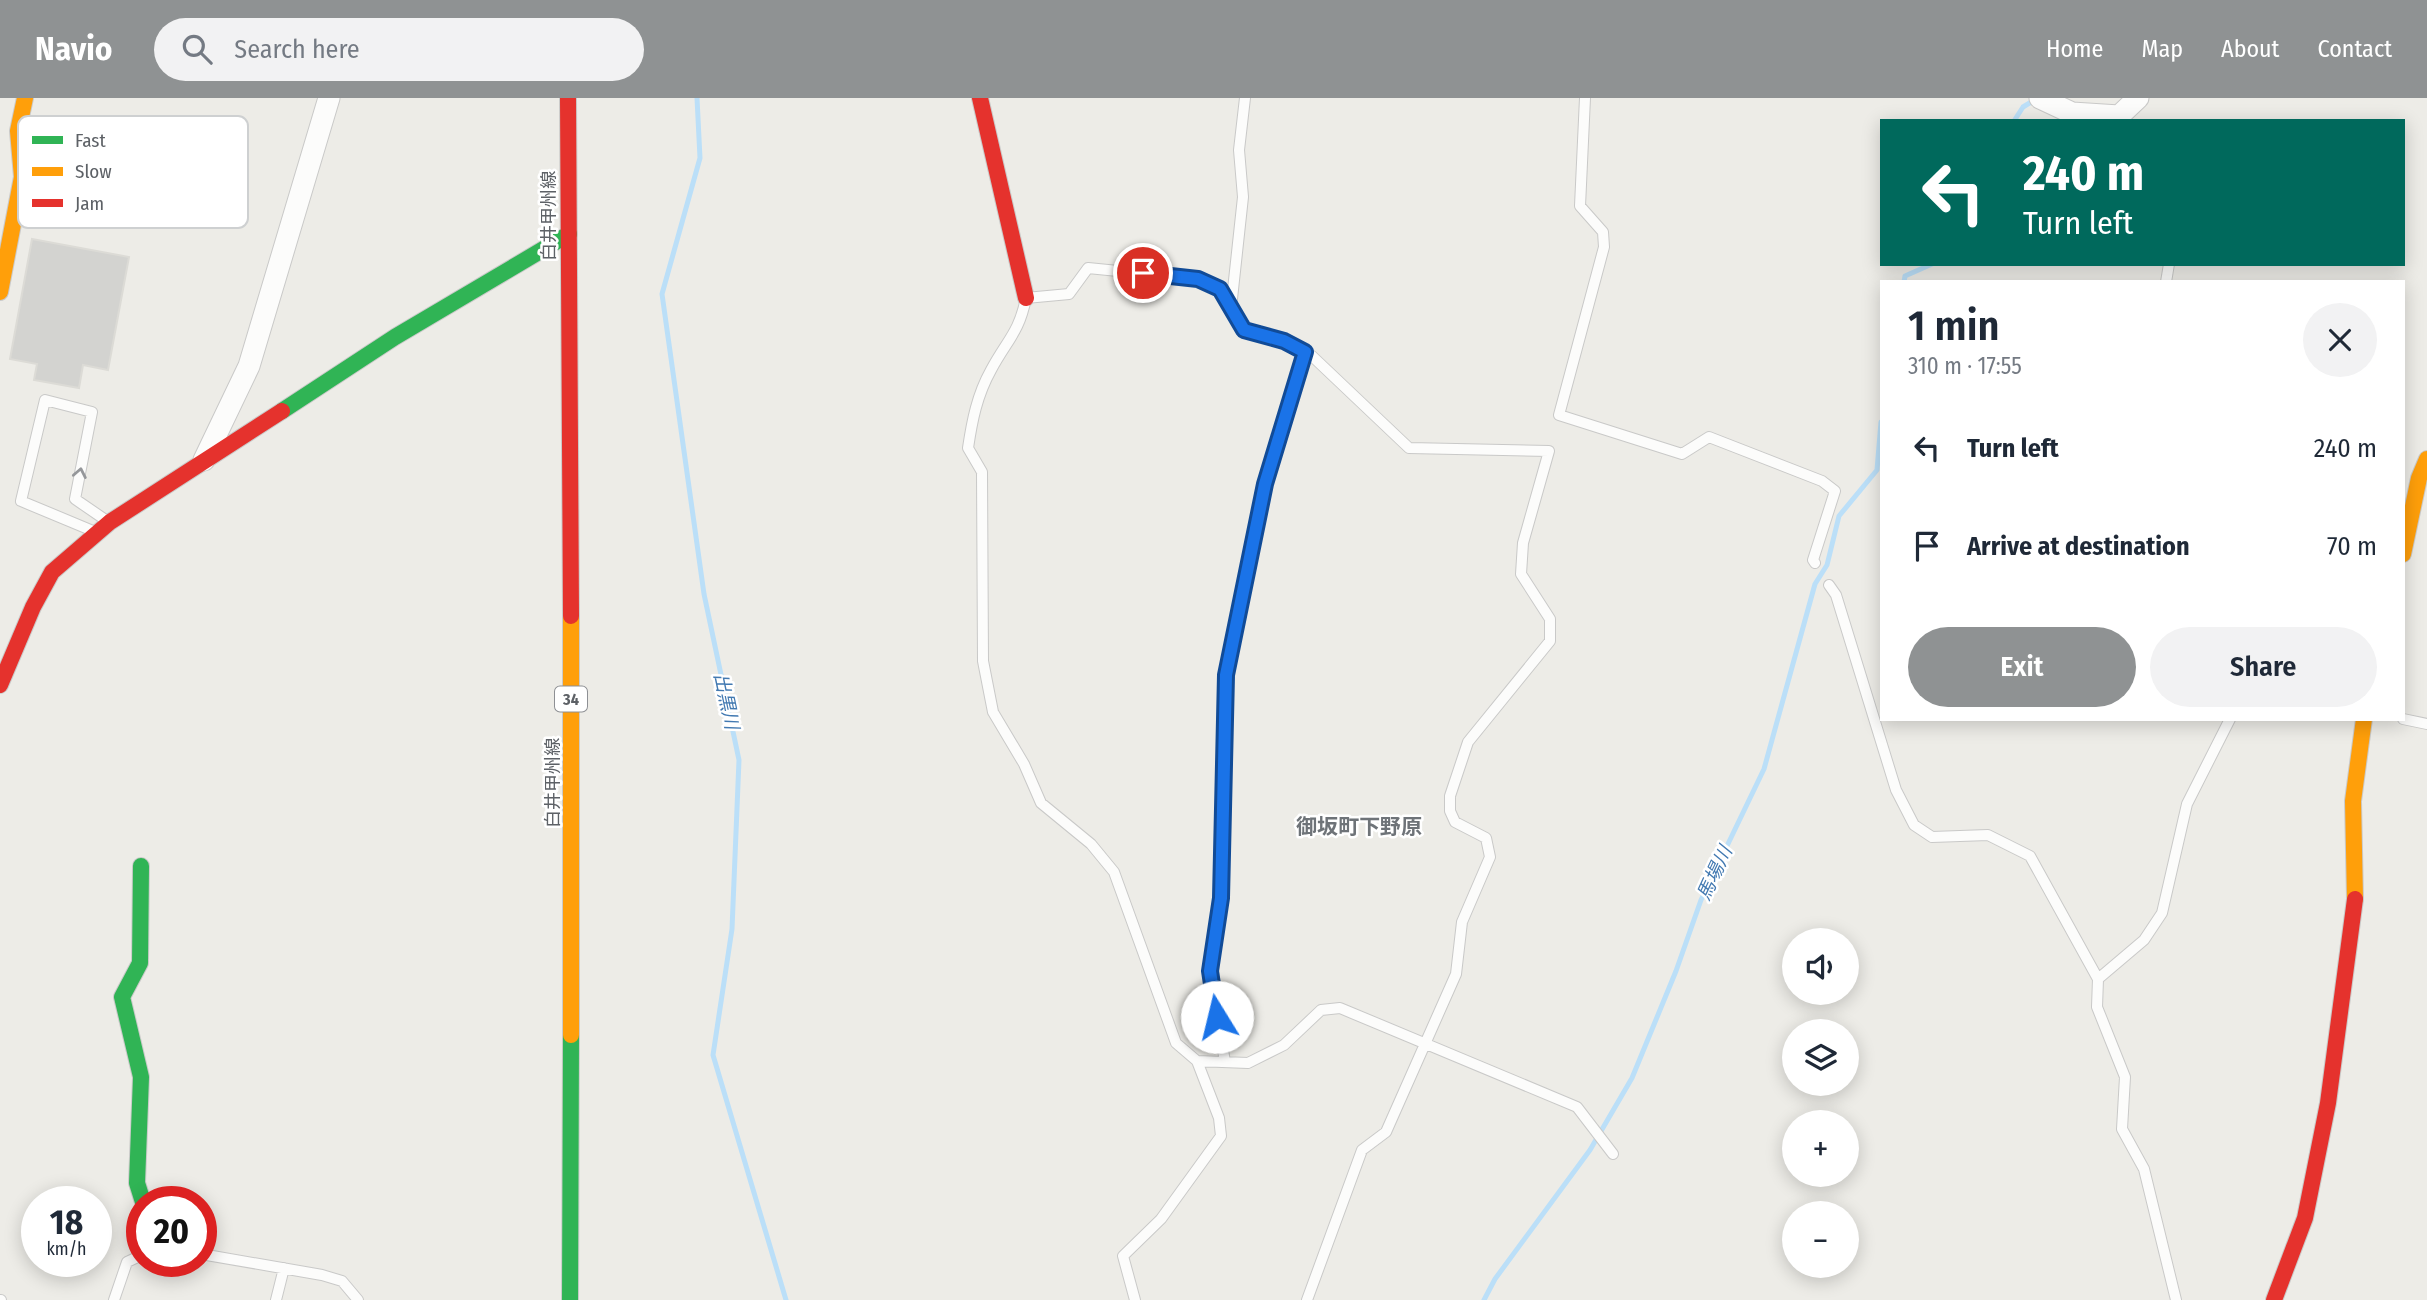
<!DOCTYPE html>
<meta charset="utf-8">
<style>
body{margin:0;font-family:"Fira Sans Condensed","Noto Sans JP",sans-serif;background:#f2f2f3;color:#1f2937;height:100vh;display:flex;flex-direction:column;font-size:26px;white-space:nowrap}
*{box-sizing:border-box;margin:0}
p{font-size:23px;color:#747a83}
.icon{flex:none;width:38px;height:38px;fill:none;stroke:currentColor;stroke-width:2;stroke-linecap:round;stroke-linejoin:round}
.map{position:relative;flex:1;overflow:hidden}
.drawer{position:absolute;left:1880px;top:182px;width:525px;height:441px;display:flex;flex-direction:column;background:#fff;border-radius:0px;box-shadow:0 4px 18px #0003}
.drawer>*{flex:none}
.top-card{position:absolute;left:1880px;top:21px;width:525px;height:147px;border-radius:0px;box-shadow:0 4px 18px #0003;background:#00695c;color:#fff;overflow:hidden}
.fabs{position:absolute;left:1782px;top:830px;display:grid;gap:14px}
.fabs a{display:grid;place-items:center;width:77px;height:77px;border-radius:50%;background:#fff;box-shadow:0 4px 18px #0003;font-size:35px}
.speed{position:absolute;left:21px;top:1088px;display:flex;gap:14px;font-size:35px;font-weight:700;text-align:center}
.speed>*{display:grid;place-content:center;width:91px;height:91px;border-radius:50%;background:#fff;box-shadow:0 4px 18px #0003;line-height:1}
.speed small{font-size:18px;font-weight:400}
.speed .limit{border:10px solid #d22;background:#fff;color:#111}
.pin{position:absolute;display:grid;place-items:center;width:60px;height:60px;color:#fff;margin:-30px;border:4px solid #fff;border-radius:50%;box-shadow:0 2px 7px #0007}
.me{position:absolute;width:77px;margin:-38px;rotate:351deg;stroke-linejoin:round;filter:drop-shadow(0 0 5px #0008)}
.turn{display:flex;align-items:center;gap:24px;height:147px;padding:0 28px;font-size:32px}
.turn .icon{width:91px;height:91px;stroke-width:2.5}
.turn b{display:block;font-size:49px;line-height:60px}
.round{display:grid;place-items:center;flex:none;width:74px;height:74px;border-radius:37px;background:#f2f2f3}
.headline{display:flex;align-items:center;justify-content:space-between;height:119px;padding:0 28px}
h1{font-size:42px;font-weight:600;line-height:52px}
.cta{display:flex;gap:14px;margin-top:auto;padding:14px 28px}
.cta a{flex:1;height:80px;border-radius:42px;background:#8f9293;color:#fff;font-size:28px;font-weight:600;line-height:80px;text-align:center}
.cta a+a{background:#f2f2f3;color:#1f2937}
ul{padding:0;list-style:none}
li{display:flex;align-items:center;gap:21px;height:98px;padding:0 28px}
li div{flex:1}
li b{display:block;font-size:26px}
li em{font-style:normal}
header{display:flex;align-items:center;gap:42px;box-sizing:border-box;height:98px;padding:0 35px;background:#8f9293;color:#fff}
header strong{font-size:33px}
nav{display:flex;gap:38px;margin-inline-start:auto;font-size:24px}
.search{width:490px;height:63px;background:#f2f2f3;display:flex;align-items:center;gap:18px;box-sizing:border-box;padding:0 24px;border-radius:38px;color:#747a83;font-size:26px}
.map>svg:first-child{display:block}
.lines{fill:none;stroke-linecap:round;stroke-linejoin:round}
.stream{stroke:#bbdff8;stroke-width:5}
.building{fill:#d3d3d0;stroke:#dcdbd6;stroke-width:2}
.lane-casing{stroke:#c9c9c8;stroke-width:12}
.street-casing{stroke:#c9c9c8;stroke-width:23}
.fast-casing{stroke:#cacac9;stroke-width:18}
.slow-casing{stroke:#cacac9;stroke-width:18}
.jam-casing{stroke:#cacac9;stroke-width:18}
.lane{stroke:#fcfcfb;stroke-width:10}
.street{stroke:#fcfcfb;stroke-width:21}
.fast{stroke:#30b455;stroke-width:16}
.slow{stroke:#ff9f0a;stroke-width:16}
.jam{stroke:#e5322d;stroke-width:16}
.oneway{stroke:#95979a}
.route-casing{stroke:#114b97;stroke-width:18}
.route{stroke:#1a73e8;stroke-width:12}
.labels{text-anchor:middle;stroke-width:5;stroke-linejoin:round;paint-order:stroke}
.shield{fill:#fff;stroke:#8e9094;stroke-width:2}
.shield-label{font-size:16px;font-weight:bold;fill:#5d6166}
.street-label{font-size:18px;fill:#5d6166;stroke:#fff}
.water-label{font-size:19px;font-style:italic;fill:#4279b1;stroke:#fff}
.quarter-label{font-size:21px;font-weight:bold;fill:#6e7378;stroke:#fff}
.key{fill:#fff;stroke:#ced0d1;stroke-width:2}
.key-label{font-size:19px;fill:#5d6166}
</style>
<header>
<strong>Navio</strong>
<div class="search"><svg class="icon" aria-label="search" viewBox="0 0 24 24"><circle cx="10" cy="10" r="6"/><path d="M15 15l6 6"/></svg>Search here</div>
<nav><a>Home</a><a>Map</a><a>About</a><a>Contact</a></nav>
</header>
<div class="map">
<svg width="2427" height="1202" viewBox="0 0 2427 1202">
<rect width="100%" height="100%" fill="#edece7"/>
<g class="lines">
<path class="stream" d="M697,0L700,60L662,196L704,496L739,662L732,831L713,957L786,1202
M2014,23L2023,9L2036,1
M1904,184L1905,178L1932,166
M1484,1202L1495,1181L1590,1052L1632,980L1676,873L1701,802L1764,671L1815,486L1827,467L1839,418L1877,372L1881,324"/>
</g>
<path class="building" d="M32,141L129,159L108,272L83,267L79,290L34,282L37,266L10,261Z"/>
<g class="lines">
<g class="lane-casing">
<path id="lane" d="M1585,0L1580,108L1603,134L1604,149L1559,317L1682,356L1709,339L1822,383L1835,393L1813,462L1815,465
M2166,184L2169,166
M1231,210L1243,99L1239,52L1245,0
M93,433L21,403L45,302L92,314L75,401L107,423
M1829,487L1836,497L1896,692L1914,727L1932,739L1988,737L2030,758L2098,881L2097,909L2125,979L2122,1031L2144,1071L2176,1202
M2403,621L2427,626
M2098,881L2144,842L2162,815L2187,706L2230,621
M1197,963L1248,965L1284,947L1321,912L1340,910L1577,1009L1613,1056
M1225,964L1210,873L1221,800L1225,577L1265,386L1305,255
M201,1156L322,1177L342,1183L358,1202
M0,1202H1
M114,1202L127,1164L142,1157
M276,1202L284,1170
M1135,1202L1123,1158L1161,1121L1221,1038L1219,1020L1197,963L1176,945L1114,774L1091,746L1041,705L1024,666L993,614L983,563L982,374L968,350C972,323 977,297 991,272C1007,242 1019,235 1026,200L1069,196L1088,170L1198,181L1220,191L1244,231L1284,243L1312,258L1409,350L1549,353L1523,445L1521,476L1550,521V543L1468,644L1450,698V713L1455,724L1486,740L1490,759L1462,824L1456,876L1386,1034L1362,1052L1307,1202"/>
</g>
<g class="street-casing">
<path id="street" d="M2040,0L2072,15L2119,18L2138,0
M204,362L249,268L329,0"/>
</g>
<g class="fast-casing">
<path id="fast" d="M282,313L395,239L569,136
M141,768L140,865L122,899L141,979L137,1085L143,1104
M570,1202L571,937"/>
</g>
<g class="slow-casing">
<path id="slow" d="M0,194L22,79L18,33L25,0
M2403,456L2419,380L2427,361
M571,518V937
M2355,801L2353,703L2364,621"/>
</g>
<g class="jam-casing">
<path id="jam" d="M568,0L571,518
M980,0L1026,200
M0,587L33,509L52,474L110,424L282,313
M2274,1202L2305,1120L2328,1005L2355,801"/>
</g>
<use href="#lane" class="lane"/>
<use href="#street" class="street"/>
<use href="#fast" class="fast"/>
<use href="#slow" class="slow"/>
<use href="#jam" class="jam"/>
</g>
<defs><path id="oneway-chevron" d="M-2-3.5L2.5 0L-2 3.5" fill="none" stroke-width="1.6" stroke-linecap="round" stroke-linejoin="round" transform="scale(1.75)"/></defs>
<use class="oneway" href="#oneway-chevron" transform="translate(80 375) rotate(-79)"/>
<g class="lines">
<g class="route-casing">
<path id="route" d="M1143,175L1198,181L1220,191L1244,232L1284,243L1305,254L1265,386L1226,577L1221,800L1210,873L1217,919"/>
</g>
<use href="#route" class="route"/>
</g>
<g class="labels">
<rect class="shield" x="555" y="588.5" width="32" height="25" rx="5"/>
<g class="shield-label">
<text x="571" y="607">34</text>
</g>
<g class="street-label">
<text transform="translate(549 118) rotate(-90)" y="6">白井甲州線</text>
<text transform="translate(553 685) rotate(-90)" y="6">白井甲州線</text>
</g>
<g class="water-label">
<text transform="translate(727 603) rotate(78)" y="7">出黒川</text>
<text transform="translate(1714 775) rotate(-65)" y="7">馬場川</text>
</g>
<g class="quarter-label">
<text x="1359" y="736">御坂町下野原</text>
</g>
</g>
<rect x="18" y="18" width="230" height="112" rx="10" class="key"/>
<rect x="32" y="38" width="31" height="8" fill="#30b455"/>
<rect x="32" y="69" width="31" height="9" fill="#ff9f0a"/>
<rect x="32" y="101" width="31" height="8" fill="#e5322d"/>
<g class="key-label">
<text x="75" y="49">Fast</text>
<text x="75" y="80">Slow</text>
<text x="75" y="112">Jam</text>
</g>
</svg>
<div class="fabs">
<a><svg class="icon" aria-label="sound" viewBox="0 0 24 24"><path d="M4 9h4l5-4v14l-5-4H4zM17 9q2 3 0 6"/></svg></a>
<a><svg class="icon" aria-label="layers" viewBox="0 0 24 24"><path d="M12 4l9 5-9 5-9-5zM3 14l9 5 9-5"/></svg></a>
<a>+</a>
<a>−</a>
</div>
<div class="speed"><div>18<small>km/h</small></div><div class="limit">20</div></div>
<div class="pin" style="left:1143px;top:175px;background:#d93025"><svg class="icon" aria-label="arrive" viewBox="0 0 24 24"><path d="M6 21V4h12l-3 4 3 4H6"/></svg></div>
<svg class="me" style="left:1217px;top:919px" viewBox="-20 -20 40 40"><circle r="19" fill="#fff"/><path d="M0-13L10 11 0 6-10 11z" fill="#1a73e8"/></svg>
<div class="top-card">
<div class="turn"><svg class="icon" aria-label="left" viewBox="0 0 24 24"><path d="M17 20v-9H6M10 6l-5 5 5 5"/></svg><div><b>240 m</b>Turn left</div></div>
</div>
<section class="drawer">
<div class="headline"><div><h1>1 min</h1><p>310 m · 17:55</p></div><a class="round"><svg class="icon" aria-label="close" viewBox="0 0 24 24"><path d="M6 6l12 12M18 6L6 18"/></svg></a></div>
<ul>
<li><svg class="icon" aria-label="left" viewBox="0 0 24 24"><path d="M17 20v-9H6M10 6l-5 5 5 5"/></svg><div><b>Turn left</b></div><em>240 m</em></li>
<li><svg class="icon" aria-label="arrive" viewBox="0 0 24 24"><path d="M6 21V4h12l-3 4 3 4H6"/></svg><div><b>Arrive at destination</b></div><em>70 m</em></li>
</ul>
<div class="cta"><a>Exit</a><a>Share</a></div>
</section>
</div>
